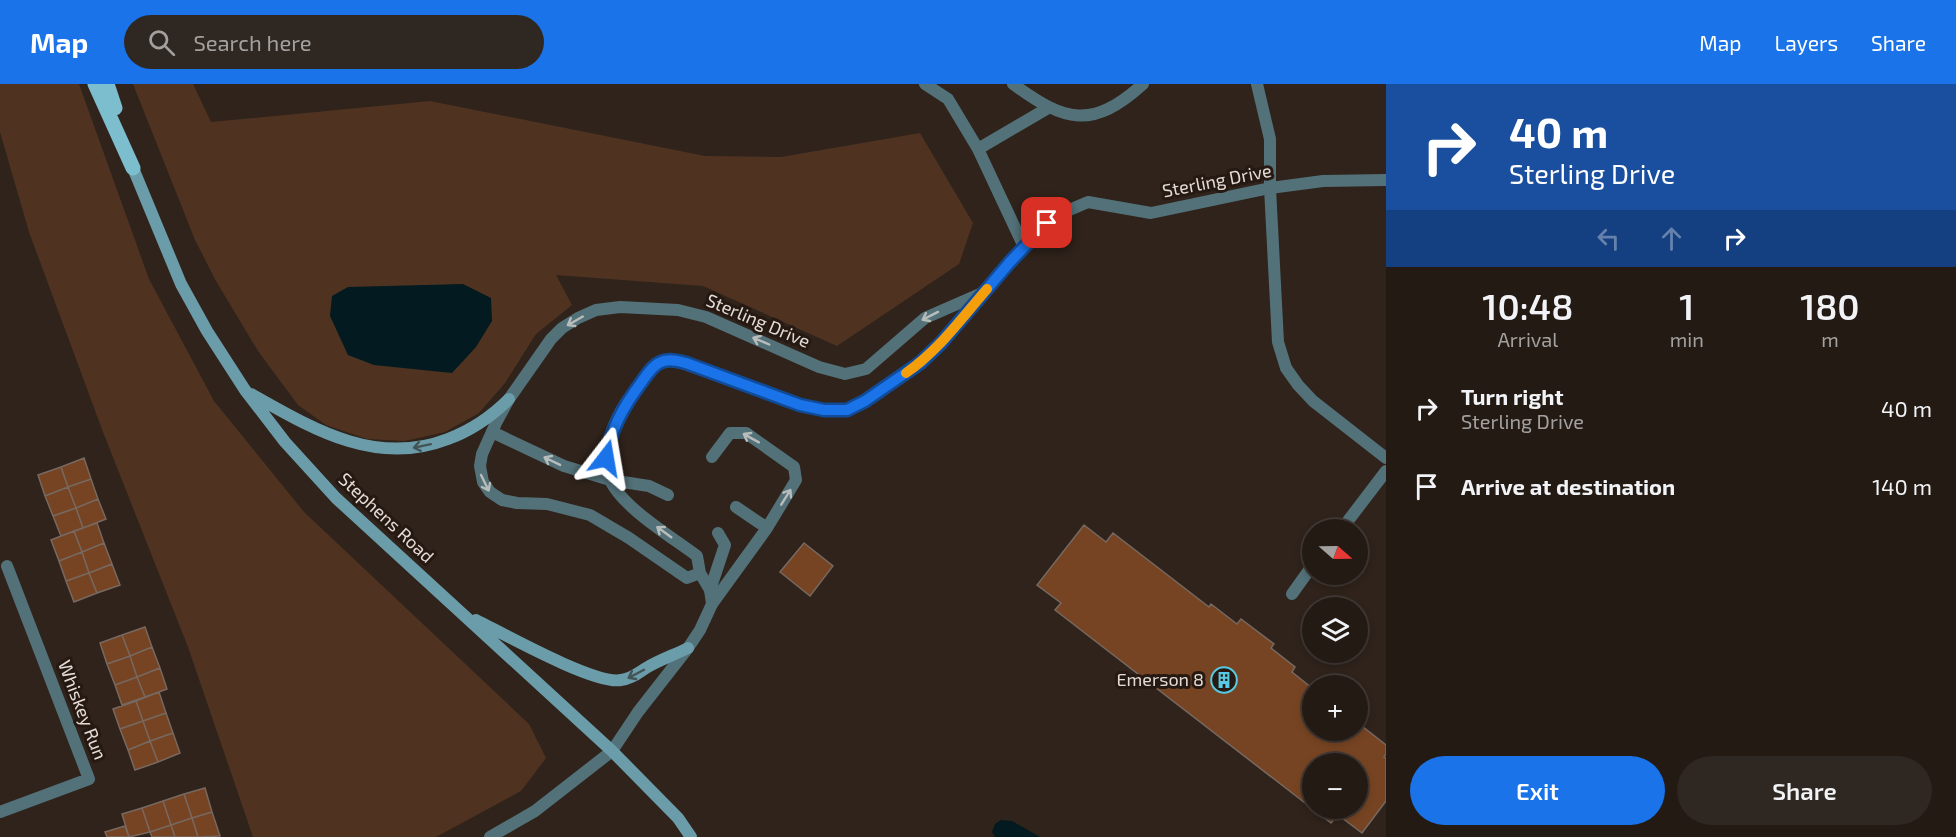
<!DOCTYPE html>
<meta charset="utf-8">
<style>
body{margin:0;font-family:"Exo 2",sans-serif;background:#2f2722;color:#f1f3f6;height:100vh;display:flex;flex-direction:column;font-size:22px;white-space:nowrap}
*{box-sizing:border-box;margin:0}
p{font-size:20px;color:#a3a1a0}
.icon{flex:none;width:33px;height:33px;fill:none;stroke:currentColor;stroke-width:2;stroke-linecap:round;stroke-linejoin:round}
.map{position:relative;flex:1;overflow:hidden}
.panel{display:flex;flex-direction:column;background:#231a14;width:570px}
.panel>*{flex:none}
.banner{background:#1a4fa0;color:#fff;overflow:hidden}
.needle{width:39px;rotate:110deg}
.buttons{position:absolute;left:1302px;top:435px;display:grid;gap:12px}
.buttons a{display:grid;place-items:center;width:66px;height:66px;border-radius:50%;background:#231a14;box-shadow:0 3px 9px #0003,0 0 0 2px #403834;font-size:30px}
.pin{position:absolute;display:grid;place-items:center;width:51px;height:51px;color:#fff;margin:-26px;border-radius:12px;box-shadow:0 3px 9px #0006}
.me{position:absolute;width:66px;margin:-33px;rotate:14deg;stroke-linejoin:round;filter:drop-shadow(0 0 4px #0008)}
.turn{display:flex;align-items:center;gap:21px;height:126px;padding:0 24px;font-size:27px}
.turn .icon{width:78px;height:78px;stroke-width:2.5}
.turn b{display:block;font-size:42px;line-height:51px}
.lanes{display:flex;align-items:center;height:57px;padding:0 24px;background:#0003;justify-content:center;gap:30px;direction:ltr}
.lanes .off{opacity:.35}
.eta{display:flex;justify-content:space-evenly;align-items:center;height:102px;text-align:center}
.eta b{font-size:36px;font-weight:600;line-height:42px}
.cta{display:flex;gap:12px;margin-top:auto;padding:12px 24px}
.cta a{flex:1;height:69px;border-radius:36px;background:#1a73e8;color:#fff;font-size:24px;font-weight:600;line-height:69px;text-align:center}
.cta a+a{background:#2f2722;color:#f1f3f6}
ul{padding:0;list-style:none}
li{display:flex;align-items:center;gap:18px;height:78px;padding:0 24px}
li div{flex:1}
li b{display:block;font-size:22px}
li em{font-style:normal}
header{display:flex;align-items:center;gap:36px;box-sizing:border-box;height:84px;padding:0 30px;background:#1a73e8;color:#fff}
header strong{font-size:28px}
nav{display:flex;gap:33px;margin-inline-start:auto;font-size:21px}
.search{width:420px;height:54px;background:#2f2722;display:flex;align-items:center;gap:15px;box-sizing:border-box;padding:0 21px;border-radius:33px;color:#a3a1a0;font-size:22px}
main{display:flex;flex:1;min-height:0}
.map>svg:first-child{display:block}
.green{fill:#4f3320}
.water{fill:#021a20}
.building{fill:#764422;stroke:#776961;stroke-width:1.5;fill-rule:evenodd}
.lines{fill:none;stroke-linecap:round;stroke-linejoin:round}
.lane{stroke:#537179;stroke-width:12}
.street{stroke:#537179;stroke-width:12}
.secondary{stroke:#6a9ca9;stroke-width:12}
.primary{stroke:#7cbdce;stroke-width:15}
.oneway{stroke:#b8bcbb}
.oneway2{stroke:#445456}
.route-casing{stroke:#114b97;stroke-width:15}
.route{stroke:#1a73e8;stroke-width:10}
.slow{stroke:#f59e0b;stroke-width:10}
.labels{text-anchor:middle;stroke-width:6;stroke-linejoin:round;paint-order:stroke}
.street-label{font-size:18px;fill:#e4dcd7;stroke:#251912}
.poi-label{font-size:18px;fill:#e4dcd7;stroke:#251912;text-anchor:end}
</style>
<header>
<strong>Map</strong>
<div class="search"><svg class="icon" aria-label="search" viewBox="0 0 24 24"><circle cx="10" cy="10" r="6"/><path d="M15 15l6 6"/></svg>Search here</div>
<nav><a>Map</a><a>Layers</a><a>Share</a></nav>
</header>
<main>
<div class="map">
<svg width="1386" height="753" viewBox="0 0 1386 753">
<rect width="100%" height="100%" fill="#2f231b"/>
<path class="green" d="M0,0H79L149,195L214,317L304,428L529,640L546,674L521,707L436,753H253L188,563L103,348L29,148L0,48Z
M133,0H193L211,38L430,17L705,72L781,73L920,49L973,139L959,180L837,262L703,202L556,191L572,221L536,250L505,299L479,329L445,348L405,357L367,355L326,341L298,321L258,267L216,197L195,156Z"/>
<path class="water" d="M463,200L491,214L492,237L476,263L452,289L374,281L348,271L330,232L332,212L348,203Z
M1001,736L1012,737L1040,753H995L992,748L995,740Z"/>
<path class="building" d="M84,374L91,395L68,403L61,383Z
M61,383L68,403L45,412L38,391Z
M91,395L98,415L76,424L68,403Z
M68,403L76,424L53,432L45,412Z
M98,415L106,435L83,444L76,424Z
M76,424L83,444L61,452L53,432Z
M97,439L104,459L82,468L74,447Z
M1084,441L1106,458L1113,449L1209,523L1211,520L1237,540L1241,535L1274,560L1271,564L1295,583L1292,588L1312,604V646H1358V639L1386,661V670L1384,673L1386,674V717L1362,749L1338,731L1331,739L1055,526L1061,519L1037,501ZM1312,680H1358V724H1312Z
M74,447L82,468L59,477L51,456Z
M104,459L112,480L89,489L82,468Z
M804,459L833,482L810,512L780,488Z
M82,468L89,489L66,497L59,477Z
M112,480L120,501L97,509L89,489Z
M89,489L97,509L74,518L66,497Z
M145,543L152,563L130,572L122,551Z
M122,551L130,572L107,580L100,559Z
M152,563L160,584L137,593L130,572Z
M130,572L137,593L115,601L107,580Z
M160,584L167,605L145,613L137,593Z
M137,593L145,613L122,621L115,601Z
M159,608L166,629L143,637L136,617Z
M136,617L143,637L120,645L113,625Z
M166,629L173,649L150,657L143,637Z
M143,637L150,657L128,666L120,645Z
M173,649L180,669L158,678L150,657Z
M150,657L158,678L135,686L128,666Z
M205,704L212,728L192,734L184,710Z
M184,710L192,734L171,741L163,717Z
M163,717L171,741L150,748L142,724Z
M142,724L150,748L129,753L122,730Z
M212,728L220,752L198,753L192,734Z
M192,734L198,753H175L171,741Z
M171,741L175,753H152L150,748Z
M125,742L129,753H107L105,748Z"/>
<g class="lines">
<path class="lane" d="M925,0L948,15L978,65L1024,163
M1013,0C1065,38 1092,46 1143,0
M1257,0L1270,55V104L1278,258L1286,284L1298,301L1313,317L1386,374
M978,65L1048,24
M492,348L564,382L610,396L649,402L668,411
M712,373L730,349H746L794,383L796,396L767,444L736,423
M1341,446L1386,387
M710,506L725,461L718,449
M1292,510L1312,482
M712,520L767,444"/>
<path class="street" d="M700,489L687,494L629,454L590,431L547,420L517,419L502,416L490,408L483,398L480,382L482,370L496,339L509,315L551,255L562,244L578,234L596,226L620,223L678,226L706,233L819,283L845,290L866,285L925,234L980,210
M0,728L89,695L7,482
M490,753L535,727L612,667L638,628L688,564L700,546L712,520L710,506L700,489L697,472C672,453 623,424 610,396C600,373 611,345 622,325C631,310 642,297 652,283L658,279L674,276L800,321L824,326H847L865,317L920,279L941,259L1024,163L1047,139L1067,127L1088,118L1151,129L1270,104L1323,97L1386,96"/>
<path class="secondary" d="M133,84L181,200L207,247L245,306L285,358L336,414L612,667L678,734L691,753
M251,310C313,345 376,383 448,355C472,346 491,333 509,315
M476,536C504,550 595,601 621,596C631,595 638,589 646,584C659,576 674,571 688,564"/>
<path class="primary" d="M95,0L133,84
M107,0L115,24"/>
</g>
<defs><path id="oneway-shaft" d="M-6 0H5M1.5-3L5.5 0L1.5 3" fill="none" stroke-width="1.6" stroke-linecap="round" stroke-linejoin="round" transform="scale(1.5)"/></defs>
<g class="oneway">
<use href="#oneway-shaft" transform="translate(930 232) rotate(153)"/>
<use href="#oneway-shaft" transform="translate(575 237) rotate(150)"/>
<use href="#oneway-shaft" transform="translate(761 257) rotate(-157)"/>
<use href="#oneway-shaft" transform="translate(751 354) rotate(-151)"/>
<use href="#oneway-shaft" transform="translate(552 377) rotate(-154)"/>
<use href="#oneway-shaft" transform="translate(485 399) rotate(64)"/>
<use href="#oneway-shaft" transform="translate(786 413) rotate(-58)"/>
<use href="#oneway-shaft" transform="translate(664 448) rotate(-144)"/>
</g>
<g class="oneway2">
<use href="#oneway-shaft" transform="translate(422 362) rotate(168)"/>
<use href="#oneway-shaft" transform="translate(636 590) rotate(152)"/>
</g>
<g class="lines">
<g class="route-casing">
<path id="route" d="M606,374C611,345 623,323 641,299C646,292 651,283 659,279C668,274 677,277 686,279L800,321L824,326H847L865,317L920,279L941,259L1010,178L1047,139"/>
</g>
<use href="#route" class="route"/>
<path class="slow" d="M906,289C938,267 961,235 987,205"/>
</g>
<defs>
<g id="building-ring" transform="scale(1.35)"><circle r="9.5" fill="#251912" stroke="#58c9e3" stroke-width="1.5"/><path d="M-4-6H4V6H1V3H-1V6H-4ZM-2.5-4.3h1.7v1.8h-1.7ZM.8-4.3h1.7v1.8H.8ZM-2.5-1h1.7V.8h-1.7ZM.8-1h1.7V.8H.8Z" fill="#58c9e3"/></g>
</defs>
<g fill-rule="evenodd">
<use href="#building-ring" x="1224" y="596"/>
</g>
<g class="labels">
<g class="street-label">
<text transform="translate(1217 97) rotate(-11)" y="6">Sterling Drive</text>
<text transform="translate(758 237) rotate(23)" y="6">Sterling Drive</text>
<text transform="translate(386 434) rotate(43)" y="6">Stephens Road</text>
<text transform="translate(82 626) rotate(69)" y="6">Whiskey Run</text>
</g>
<g class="poi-label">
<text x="1204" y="602">Emerson 8</text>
</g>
</g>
</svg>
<div class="buttons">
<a><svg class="needle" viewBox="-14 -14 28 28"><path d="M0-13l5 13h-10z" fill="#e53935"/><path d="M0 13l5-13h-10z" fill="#a3a1a0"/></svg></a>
<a><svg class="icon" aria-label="layers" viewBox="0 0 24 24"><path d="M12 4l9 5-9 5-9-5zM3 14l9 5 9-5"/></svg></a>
<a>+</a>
<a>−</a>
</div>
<div class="pin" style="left:1047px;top:139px;background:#d93025"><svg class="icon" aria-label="arrive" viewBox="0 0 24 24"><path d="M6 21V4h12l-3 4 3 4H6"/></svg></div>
<svg class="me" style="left:606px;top:374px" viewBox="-20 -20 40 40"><path d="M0-17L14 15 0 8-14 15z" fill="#1a73e8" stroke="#fff" stroke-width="4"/></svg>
</div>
<section class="panel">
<div class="banner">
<div class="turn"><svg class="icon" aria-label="right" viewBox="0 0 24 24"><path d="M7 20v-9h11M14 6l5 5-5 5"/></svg><div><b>40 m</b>Sterling Drive</div></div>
<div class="lanes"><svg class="icon off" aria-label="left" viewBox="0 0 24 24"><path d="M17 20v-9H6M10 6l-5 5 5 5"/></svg><svg class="icon off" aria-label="ahead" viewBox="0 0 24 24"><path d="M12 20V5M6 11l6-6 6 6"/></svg><svg class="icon" aria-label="right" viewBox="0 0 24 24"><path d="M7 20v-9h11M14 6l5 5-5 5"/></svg></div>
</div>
<div class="eta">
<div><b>10:48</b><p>Arrival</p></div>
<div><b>1</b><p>min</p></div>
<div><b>180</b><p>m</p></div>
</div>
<ul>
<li><svg class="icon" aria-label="right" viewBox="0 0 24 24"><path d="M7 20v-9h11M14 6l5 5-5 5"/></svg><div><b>Turn right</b><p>Sterling Drive</p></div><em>40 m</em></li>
<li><svg class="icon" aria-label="arrive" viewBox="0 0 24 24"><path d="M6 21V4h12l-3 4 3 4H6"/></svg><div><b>Arrive at destination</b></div><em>140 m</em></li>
</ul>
<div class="cta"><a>Exit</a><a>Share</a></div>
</section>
</main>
